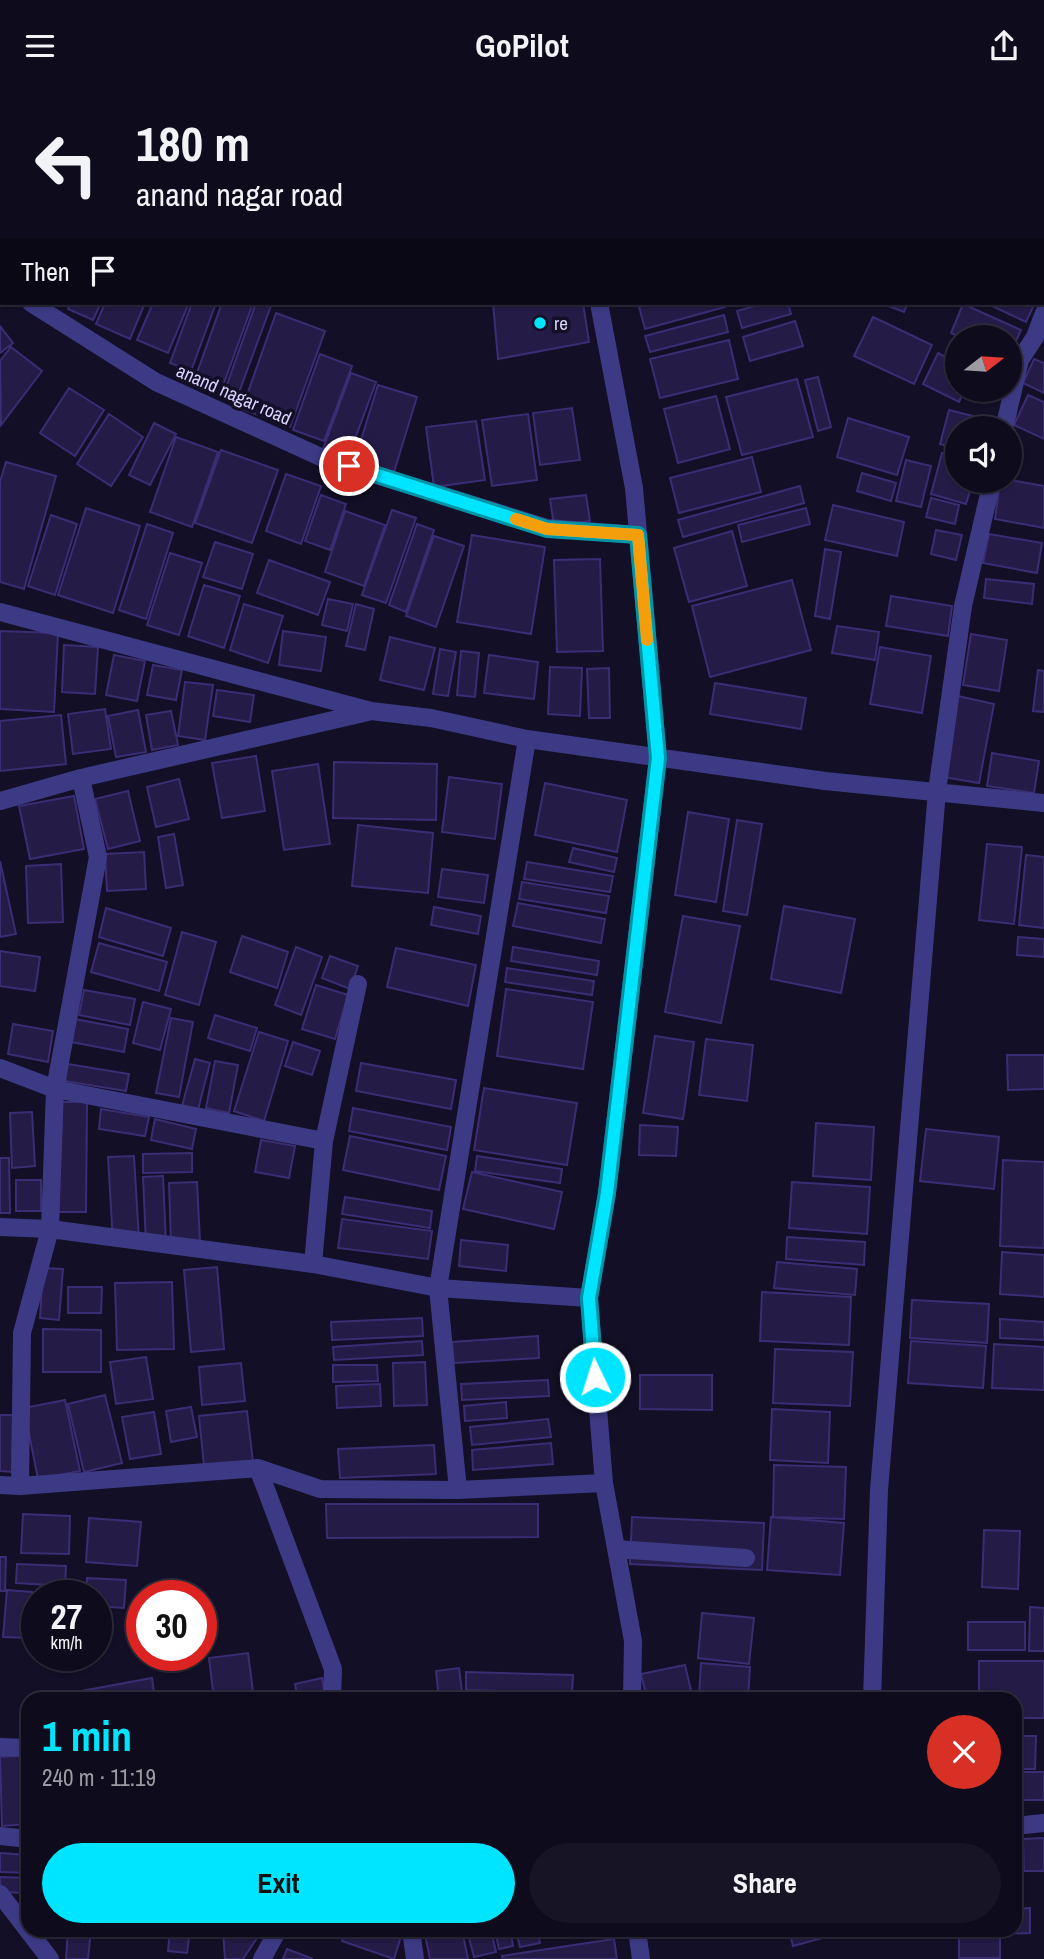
<!DOCTYPE html>
<meta charset="utf-8">
<style>
body{margin:0;font-family:"Archivo Narrow",sans-serif;background:#171425;color:#f1f3f6;height:100vh;display:flex;flex-direction:column;font-size:26px;white-space:nowrap}
*{box-sizing:border-box;margin:0}
p{font-size:23px;color:#9b9ba3}
.icon{flex:none;width:38px;height:38px;fill:none;stroke:currentColor;stroke-width:2;stroke-linecap:round;stroke-linejoin:round}
.map{position:relative;flex:1;overflow:hidden}
.sheet{position:absolute;left:21px;top:1601px;width:1001px;height:245px;display:flex;flex-direction:column;background:#0e0b1c;border-radius:21px;box-shadow:0 2px 5px #0004,0 0 0 2px #2e2b3b}
.sheet>*{flex:none}
.banner{position:absolute;left:0px;top:0px;width:1045px;height:214px;box-shadow:0 2px 5px #0004,0 0 0 2px #2e2b3b;background:#0e0b1c;color:#f1f3f6;overflow:hidden}
.needle{width:46px;rotate:73deg}
.buttons{position:absolute;left:945px;top:234px;display:grid;gap:14px}
.buttons a{display:grid;place-items:center;width:77px;height:77px;border-radius:50%;background:#0e0b1c;box-shadow:0 2px 5px #0004,0 0 0 2px #2e2b3b;font-size:35px}
.speed{position:absolute;left:21px;top:1489px;display:flex;gap:14px;font-size:35px;font-weight:700;text-align:center}
.speed>*{display:grid;place-content:center;width:91px;height:91px;border-radius:50%;background:#0e0b1c;box-shadow:0 2px 5px #0004,0 0 0 2px #2e2b3b;line-height:1}
.speed small{font-size:18px;font-weight:400}
.speed .limit{border:10px solid #d22;background:#fff;color:#111}
.pin{position:absolute;display:grid;place-items:center;width:60px;height:60px;color:#fff;margin:-30px;border:4px solid #fff;border-radius:50%;box-shadow:0 2px 7px #0007}
.me{position:absolute;width:77px;margin:-38px;rotate:356deg;stroke-linejoin:round;filter:drop-shadow(0 0 5px #0008)}
.turn{display:flex;align-items:center;gap:24px;height:147px;padding:0 21px;font-size:32px}
.turn .icon{width:91px;height:91px;stroke-width:2.5}
.turn b{display:block;font-size:49px;line-height:60px}
.then{display:flex;align-items:center;height:66px;padding:0 21px;background:#0003;gap:14px;font-size:26px}
.round{display:grid;place-items:center;flex:none;width:74px;height:74px;border-radius:37px;background:#171425}
.summary{display:flex;align-items:center;justify-content:space-between;height:119px;padding:0 21px}
h1{font-size:42px;font-weight:800;line-height:52px;color:#00e5ff}
.cta{display:flex;gap:14px;margin-top:auto;padding:14px 21px}
.cta a{flex:1;height:80px;border-radius:42px;background:#00e5ff;color:#111;font-size:28px;font-weight:800;line-height:80px;text-align:center}
.cta a+a{background:#171425;color:#f1f3f6}
header{display:flex;justify-content:space-between;align-items:center;height:91px;padding:0 21px;background:#0e0b1c;font-size:32px;font-weight:800}
.map>svg:first-child{display:block}
.building{fill:#241b47;stroke:#3b2d73;stroke-width:2}
.lines{fill:none;stroke-linecap:round;stroke-linejoin:round}
.minor{stroke:#3d3a85;stroke-width:18}
.route-casing{stroke:#0095a6;stroke-width:18}
.route{stroke:#00e5ff;stroke-width:12}
.slow{stroke:#f59e0b;stroke-width:12}
.poi-dot{fill:#00e5ff;stroke:#130f26;stroke-width:2.5}
.labels{text-anchor:middle;stroke-width:7;stroke-linejoin:round;paint-order:stroke}
.poi-label{font-size:19px;fill:#d9d4ff;stroke:#130f26;text-anchor:start}
.street-label{font-size:19px;fill:#d9d4ff;stroke:#130f26}
</style>
<header><svg class="icon" aria-label="menu" viewBox="0 0 24 24"><path d="M4 6h16M4 12h16M4 18h16"/></svg>GoPilot<svg class="icon" aria-label="share" viewBox="0 0 24 24"><path d="M12 15V3M7 8l5-5 5 5M5 13v7h14v-7"/></svg></header>
<div class="map">
<svg width="1044" height="1868" viewBox="0 0 1044 1868">
<rect width="100%" height="100%" fill="#130f26"/>
<path class="building" d="M27,0H163V2H28Z
M194,0H227L222,2Z
M395,0H421L394,2Z
M873,0H918L873,2Z
M1043,48H1044V103H1043Z
M0,77L2,79L0,129Z
M2,133V170L0,169Z
M71,212H101L93,229L68,218Z
M105,212H145L130,248L96,233Z
M153,212H189L168,262L137,249Z
M192,212H216L191,280L170,272Z
M222,212H253L220,303L193,293Z
M256,212H272L238,304L225,299Z
M493,212H583L589,251L498,268Z
M638,212H724L725,216L645,238Z
M766,212H788L791,223L742,237L737,220Z
M886,212H908L904,221L886,214Z
M994,212H1035L1026,231L992,215Z
M963,213L1021,239L1010,263V247H962L951,242Z
M276,222L325,240L290,336L242,318Z
M724,224L728,241L650,261L645,245Z
M873,226L932,254L914,293L854,265Z
M795,230L803,255L750,270L743,246Z
M0,235L13,252L0,262Z
M729,249L738,288L660,307L650,268Z
M11,256L42,280L1,334L0,270Z
M938,262L957,272V299H965L959,311L923,293Z
M320,263L352,275L324,350L293,339Z
M1034,268L1044,272V302L1023,292Z
M351,282L376,291L348,367L323,358Z
M818,286L831,336L818,340L805,289Z
M797,288L813,346L742,364L726,306Z
M378,294L417,306L394,381L355,368Z
M69,297L104,319L75,365L40,342Z
M1028,304L1044,311V348L1014,334Z
M716,305L730,358L678,372L664,318Z
M572,317L580,369L540,374L533,322Z
M949,319L993,330L991,338H957V358L940,353Z
M109,323L143,346L111,395L77,373Z
M528,323L537,389L492,395L482,329Z
M848,327L909,346L897,384L837,366Z
M476,330L485,389L434,396L426,336Z
M154,332L176,343L150,394L129,384Z
M176,346L218,361L192,436L150,421Z
M221,359L278,379L252,452L195,432Z
M942,362L957,366V390H973L966,413L931,403Z
M752,366L761,401L679,422L670,387Z
M906,369L931,375L921,416L896,410Z
M6,371L56,385L24,498L0,491V391Z
M862,382L896,392L891,410L857,400Z
M286,383L321,395L301,453L266,440Z
M1010,389L1044,395V437L995,428L1000,390Z
M800,395L804,412L683,446L678,429Z
M321,404L346,413L330,459L305,450Z
M586,404L590,430L554,435L550,408Z
M931,407L959,414L955,433L926,426Z
M833,414L904,431L897,465L825,449Z
M86,417L140,435L113,522L58,504Z
M806,417L810,433L742,451L738,434Z
M392,419L416,427L386,512L362,504Z
M345,420L385,434L364,495L325,481Z
M51,424L77,433L55,504L28,495Z
M147,433L173,442L146,528L119,519Z
M417,433L434,439L406,521L389,514Z
M936,439L962,444L956,469L931,463Z
M732,440L747,495L689,511L674,457Z
M989,443L1042,452L1037,482L983,472Z
M472,444L545,456L531,543L457,531Z
M434,445L464,455L436,536L406,525Z
M215,451L253,463L242,498L203,486Z
M825,458L841,461L830,528L815,525Z
M170,462L202,472L179,544L147,534Z
M600,468L603,560L557,561L554,469Z
M269,469L330,491L318,524L257,502Z
M986,488L1034,493L1032,513L984,507Z
M792,489L811,559L710,586L692,515Z
M204,494L240,505L224,557L188,545Z
M891,505L952,515L948,545L886,535Z
M328,508L353,513L347,540L322,534Z
M244,513L283,525L268,572L230,559Z
M356,513L374,518L365,559L346,555Z
M837,535L879,541L875,569L832,562Z
M0,540L58,542L54,621L0,618Z
M283,540L326,546L321,580L279,574Z
M971,543L1007,549L999,600L963,594Z
M390,546L435,557L424,599L380,589Z
M64,554L98,556L95,603L62,601Z
M880,556L931,565L922,622L870,613Z
M440,558L456,561L448,605L433,603Z
M461,560L479,562L475,606L457,604Z
M114,564L145,570L137,610L106,604Z
M489,564L538,571L534,608L484,602Z
M153,574L182,579L176,609L147,604Z
M550,576L582,577L580,625L548,623Z
M609,577L610,627H589L587,578Z
M1038,579L1044,580V621L1033,620Z
M185,591L213,594L205,649L178,645Z
M715,592L806,607L801,638L710,623Z
M217,599L254,604L250,631L213,625Z
M958,605L994,613L979,692L943,686Z
M105,618L111,658L73,663L68,623Z
M138,619L146,661L116,666L108,625Z
M171,620L178,654L152,659L146,624Z
M61,624L66,673L0,680V630Z
M992,662L1039,670L1034,702L987,695Z
M256,665L265,720L222,727L212,672Z
M334,671L437,673L436,729L333,727Z
M318,673L330,753L284,759L272,680Z
M449,686L502,693L495,748L442,741Z
M179,688L189,728L156,736L147,696Z
M545,692L627,709L617,761L535,744Z
M128,700L140,750L108,758L95,708Z
M74,705L84,758L30,768L19,715Z
M688,721L729,728L716,811L675,804Z
M737,729L762,733L747,824L723,820Z
M358,734L433,742L428,802L352,795Z
M174,743L183,794L166,797L158,746Z
M987,753L1022,756L1014,833L979,829Z
M573,757L617,767L614,781L569,771Z
M144,761L146,798L107,800L105,763Z
M1026,764L1044,766V837L1019,834Z
M0,770L16,843L0,846Z
M527,771L613,785L610,801L524,788Z
M61,773L63,831L28,832L26,775Z
M442,778L488,784L484,812L438,806Z
M522,791L609,805L606,822L519,808Z
M518,812L605,828L601,852L513,835Z
M784,815L855,828L841,902L771,888Z
M434,816L481,825L478,843L431,834Z
M106,817L171,837L163,865L99,846Z
M683,825L740,835L721,932L665,921Z
M182,841L216,851L199,914L165,904Z
M242,845L288,861L277,897L230,881Z
M1018,846L1044,848V866L1017,864Z
M99,852L167,871L159,900L91,881Z
M296,856L322,866L301,924L275,914Z
M513,856L599,870L597,884L511,870Z
M396,857L476,874L468,915L387,896Z
M0,860L40,866L35,900L0,895Z
M330,865L358,875L350,898L322,887Z
M507,877L594,890L592,904L505,891Z
M316,894L348,904L335,948L302,938Z
M506,898L593,911L583,978L497,965Z
M84,899L135,908L130,934L79,924Z
M143,911L171,918L160,959L133,952Z
M215,924L257,937L250,960L208,947Z
M171,927L193,931L179,1006L156,1002Z
M75,928L128,938L124,961L71,951Z
M13,933L53,940L48,971L8,963Z
M259,941L288,950L264,1030L234,1020Z
M655,945L694,951L683,1028L643,1022Z
M706,948L753,954L747,1010L699,1004Z
M293,951L320,960L312,984L285,975Z
M1007,964H1044V998L1008,999Z
M195,968L210,972L198,1019L182,1015Z
M215,970L238,974L229,1022L206,1017Z
M361,972L456,989L451,1018L356,1000Z
M68,973L129,983L126,1000L65,990Z
M484,997L577,1012L567,1074L474,1059Z
M58,1011H87L86,1121H57Z
M353,1017L451,1036L447,1059L349,1040Z
M101,1018L149,1026L145,1045L99,1038Z
M32,1021L35,1075L12,1077L10,1022Z
M155,1028L196,1038L192,1058L151,1049Z
M816,1032L874,1036L871,1089L813,1085Z
M640,1034L678,1036L676,1065L639,1064Z
M926,1038L999,1046L994,1098L920,1090Z
M350,1045L446,1065L439,1099L343,1079Z
M261,1049L295,1055L289,1087L255,1081Z
M192,1062V1081L143,1082V1063Z
M134,1065L139,1149L113,1151L108,1066Z
M477,1065L562,1078L560,1092L475,1080Z
M0,1067H9L10,1122H0Z
M1003,1069L1044,1071V1157L1000,1155Z
M472,1081L562,1101L554,1138L463,1118Z
M163,1085L166,1152L146,1153L143,1086Z
M16,1089H41V1120H16Z
M197,1091L200,1151L171,1152L169,1092Z
M792,1091L870,1096L867,1143L789,1137Z
M345,1106L432,1120L430,1137L342,1123Z
M342,1128L432,1140L428,1168L338,1157Z
M787,1146L865,1151L864,1174L786,1168Z
M461,1149L508,1154L506,1180L459,1175Z
M1002,1161L1044,1164V1206L1000,1203Z
M777,1171L857,1178L855,1204L774,1197Z
M217,1176L224,1258L191,1261L184,1179Z
M43,1177L63,1178L59,1229L40,1227Z
M172,1191L174,1258L117,1259L115,1192Z
M68,1196H102L101,1222H68Z
M762,1201L851,1206L849,1254L760,1250Z
M912,1209L989,1213L987,1252L910,1247Z
M422,1227L423,1245L332,1249L331,1231Z
M1000,1228L1044,1231V1249L1000,1247Z
M43,1238L101,1239V1281H43Z
M538,1245L539,1267L454,1272L452,1251Z
M422,1250L423,1264L334,1269L333,1256Z
M911,1250L986,1255L983,1297L908,1292Z
M994,1253L1044,1256V1299L992,1297Z
M775,1258L853,1261L850,1315L773,1312Z
M146,1266L153,1308L116,1313L110,1271Z
M425,1271L427,1314L394,1315L393,1272Z
M241,1272L245,1310L202,1314L199,1276Z
M333,1274H377L378,1290L333,1291Z
M640,1284H712V1319L640,1318Z
M548,1289L549,1305L462,1309L461,1293Z
M380,1293L381,1315L337,1317L336,1295Z
M105,1304L122,1372L84,1381L68,1313Z
M65,1309L80,1380L38,1388L24,1317Z
M506,1311L507,1327L465,1330L464,1315Z
M191,1316L197,1346L171,1351L166,1320Z
M772,1318L830,1321L828,1372L770,1369Z
M247,1320L253,1371L204,1375L199,1325Z
M154,1321L161,1363L130,1368L122,1326Z
M0,1324H13L12,1381L0,1380Z
M548,1328L551,1346L472,1354L470,1336Z
M551,1352L553,1373L473,1379L472,1359Z
M434,1354L436,1383L340,1387L338,1358Z
M774,1374L846,1376L844,1428L773,1426Z
M326,1413H538V1446L327,1447Z
M23,1423L70,1425L69,1463L21,1462Z
M632,1426L764,1432L762,1479L630,1473Z
M771,1426L844,1432L840,1484L767,1479Z
M89,1427L141,1431L137,1475L86,1471Z
M984,1439L1020,1440L1018,1498L982,1496Z
M0,1466H6L5,1500H0Z
M17,1473L66,1475L65,1495L16,1492Z
M87,1487L126,1489L124,1517L96,1515V1505H86Z
M41,1498L66,1500V1505H40Z
M7,1499L32,1501L29,1547L3,1546Z
M1030,1516L1044,1517V1560H1029Z
M702,1522L754,1527L749,1573L698,1567Z
M968,1531H1025V1559H968Z
M248,1562L254,1608H214L209,1567Z
M979,1570H1044V1627H1015V1608H979Z
M701,1572L750,1576L748,1608L699,1605Z
M685,1574L693,1608H647L641,1583Z
M459,1577L463,1608H439L436,1580Z
M466,1581L573,1584L572,1602L466,1599Z
M152,1587L155,1608H59V1604Z
M322,1587L326,1608H298L295,1593Z
M1015,1645H1036L1035,1678H1015Z
M28,1664V1733L2,1735L0,1666Z
M1015,1681H1044V1709H1015Z
M1044,1747V1780H1024L1023,1748Z
M0,1762L28,1764V1782L0,1781Z
M0,1786L27,1787L26,1802L0,1801Z
M1030,1817V1842L959,1844V1839H1015V1818Z
M68,1839H91L88,1868H66Z
M170,1839H190L187,1862L168,1860Z
M345,1839H403L394,1868L342,1850Z
M424,1839H462L468,1868H430Z
M467,1839H491L496,1861L474,1866Z
M495,1839H510L513,1855L499,1858Z
M516,1839H537L540,1852L520,1856Z
M789,1839H852L793,1855Z
M223,1841L257,1847L243,1868H225Z
M959,1847H1000V1867H959Z
M614,1848L617,1868H503L502,1865Z
M287,1858L313,1868H283Z"/>
<g class="lines">
<path class="minor" d="M368,0L373,2
M736,0L740,2
M574,2V0
M1043,124L1044,125
M0,182L2,183
M31,212L156,291L325,368L547,437L638,444
M599,212L634,397L658,667L607,1102L589,1207L604,1392L633,1550L632,1608
M1004,338L1020,269L1035,246L1044,222
M0,521L371,620L431,627L527,648L825,690L1044,712
M81,687L98,766L55,998L50,1138L22,1242L20,1395L258,1377L320,1398L458,1399L604,1392
M0,710L81,687L368,621
M0,977L55,998L324,1050
M0,1136L50,1138L313,1173L438,1197L589,1207
M313,1173L324,1050L358,893
M258,1377L333,1578L332,1608
M0,1394L20,1395
M458,1399L438,1197L527,648
M616,1458L746,1467
M872,1608L879,1399L937,700L963,515L992,390
M0,1656L28,1657
M1015,1735L1044,1732
M0,1745L28,1748
M0,1803L50,1868
M411,1839L415,1868
M637,1839L641,1868
M262,1868L278,1839"/>
</g>
<g class="lines">
<g class="route-casing">
<path id="route" d="M349,375L547,438L638,444L658,667L607,1102L589,1207L595,1286"/>
</g>
<use href="#route" class="route"/>
<path class="slow" d="M516,428L547,438L638,444L647,549"/>
</g>
<circle class="poi-dot" cx="540" cy="232" r="7"/>
<g class="labels">
<g class="poi-label">
<text x="554" y="239">re</text>
</g>
<g class="street-label">
<text transform="translate(234 303) rotate(24)" y="7">anand nagar road</text>
</g>
</g>
</svg>
<div class="buttons">
<a><svg class="needle" viewBox="-14 -14 28 28"><path d="M0-13l5 13h-10z" fill="#e53935"/><path d="M0 13l5-13h-10z" fill="#9b9ba3"/></svg></a>
<a><svg class="icon" aria-label="sound" viewBox="0 0 24 24"><path d="M4 9h4l5-4v14l-5-4H4zM17 9q2 3 0 6"/></svg></a>
</div>
<div class="speed"><div>27<small>km/h</small></div><div class="limit">30</div></div>
<div class="pin" style="left:349px;top:375px;background:#d93025"><svg class="icon" aria-label="arrive" viewBox="0 0 24 24"><path d="M6 21V4h12l-3 4 3 4H6"/></svg></div>
<svg class="me" style="left:595px;top:1286px" viewBox="-20 -20 40 40"><circle r="17" fill="#00e5ff" stroke="#fff" stroke-width="3"/><path d="M0-11L8 9 0 5-8 9z" fill="#fff"/></svg>
<div class="banner">
<div class="turn"><svg class="icon" aria-label="left" viewBox="0 0 24 24"><path d="M17 20v-9H6M10 6l-5 5 5 5"/></svg><div><b>180 m</b>anand nagar road</div></div>
<div class="then">Then<svg class="icon" aria-label="arrive" viewBox="0 0 24 24"><path d="M6 21V4h12l-3 4 3 4H6"/></svg></div>
</div>
<section class="sheet">
<div class="summary"><div><h1>1 min</h1><p>240 m · 11:19</p></div><a class="round" style="background:#d93025;color:#fff"><svg class="icon" aria-label="close" viewBox="0 0 24 24"><path d="M6 6l12 12M18 6L6 18"/></svg></a></div>
<div class="cta"><a>Exit</a><a>Share</a></div>
</section>
</div>
